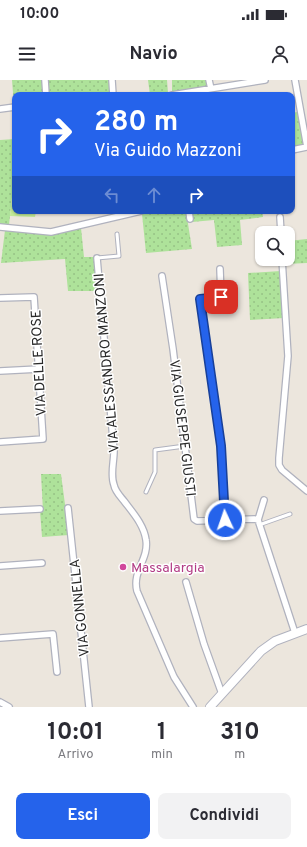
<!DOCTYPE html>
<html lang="it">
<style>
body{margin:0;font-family:Overpass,sans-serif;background:#f2f2f3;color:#2b2b33;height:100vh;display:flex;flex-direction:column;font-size:15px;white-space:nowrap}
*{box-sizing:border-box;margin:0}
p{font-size:13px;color:#7c7c81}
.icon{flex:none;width:22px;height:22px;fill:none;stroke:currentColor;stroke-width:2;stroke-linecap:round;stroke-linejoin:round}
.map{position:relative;height:627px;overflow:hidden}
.side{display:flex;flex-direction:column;background:#fff;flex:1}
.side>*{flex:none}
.top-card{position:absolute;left:12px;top:12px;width:283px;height:122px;border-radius:8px;box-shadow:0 1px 3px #0004;background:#2563eb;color:#fff;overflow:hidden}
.buttons{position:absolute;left:255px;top:146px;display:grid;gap:8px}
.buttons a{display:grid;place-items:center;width:40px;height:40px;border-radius:8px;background:#fff;box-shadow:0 1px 3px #0004;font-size:20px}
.pin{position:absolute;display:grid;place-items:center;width:34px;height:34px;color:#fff;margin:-17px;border-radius:8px;box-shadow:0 2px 6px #0006}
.me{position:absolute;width:44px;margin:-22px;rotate:357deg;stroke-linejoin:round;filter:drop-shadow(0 0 3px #0008)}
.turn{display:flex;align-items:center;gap:14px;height:84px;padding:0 16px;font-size:18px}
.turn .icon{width:52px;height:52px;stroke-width:2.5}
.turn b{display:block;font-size:28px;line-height:34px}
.lanes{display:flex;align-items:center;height:38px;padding:0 16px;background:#0003;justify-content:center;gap:20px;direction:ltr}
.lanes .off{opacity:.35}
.eta{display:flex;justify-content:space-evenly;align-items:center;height:68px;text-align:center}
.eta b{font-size:24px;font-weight:700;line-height:28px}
.cta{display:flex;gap:8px;margin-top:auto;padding:8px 16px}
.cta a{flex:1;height:46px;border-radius:8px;background:#2563eb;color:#fff;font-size:16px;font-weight:700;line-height:46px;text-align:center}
.cta a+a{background:#f2f2f3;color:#2b2b33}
.status{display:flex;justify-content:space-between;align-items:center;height:28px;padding:0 20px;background:#fff;direction:ltr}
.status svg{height:11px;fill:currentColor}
header{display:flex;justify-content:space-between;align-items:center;height:52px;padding:0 16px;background:#fff;font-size:18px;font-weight:700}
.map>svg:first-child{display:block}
.grass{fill:url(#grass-dots)}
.pitch{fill:#c1e996}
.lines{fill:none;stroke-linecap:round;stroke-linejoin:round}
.lane-casing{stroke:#b0b2be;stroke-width:5}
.street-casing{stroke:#b0b2be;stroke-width:8}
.secondary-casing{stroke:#b0b2be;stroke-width:10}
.lane{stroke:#fff;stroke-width:3}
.street{stroke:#fff;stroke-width:5.5}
.secondary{stroke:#fff;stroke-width:8}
.route-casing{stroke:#184099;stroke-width:10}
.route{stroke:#2563eb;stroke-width:7}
.hotel-dot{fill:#d1479c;stroke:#fff;stroke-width:1.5}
.labels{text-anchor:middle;stroke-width:3;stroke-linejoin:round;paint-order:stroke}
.street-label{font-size:14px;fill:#2a2a2a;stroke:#fff}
.hotel-label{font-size:14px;fill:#b23c85;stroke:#fff;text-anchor:start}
</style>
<div class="status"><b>10:00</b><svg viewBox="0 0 49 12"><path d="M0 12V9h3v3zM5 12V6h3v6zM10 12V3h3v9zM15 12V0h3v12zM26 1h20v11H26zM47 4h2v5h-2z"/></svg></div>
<header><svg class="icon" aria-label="menu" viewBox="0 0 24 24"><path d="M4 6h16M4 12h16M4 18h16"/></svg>Navio<svg class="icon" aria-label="person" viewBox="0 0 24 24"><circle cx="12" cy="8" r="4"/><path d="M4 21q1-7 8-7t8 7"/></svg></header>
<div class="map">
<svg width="307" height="627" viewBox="0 0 307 627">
<defs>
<pattern id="grass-dots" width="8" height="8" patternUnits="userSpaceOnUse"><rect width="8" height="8" fill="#aee29a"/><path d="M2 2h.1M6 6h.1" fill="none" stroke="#96c285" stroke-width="1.8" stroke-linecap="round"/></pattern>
</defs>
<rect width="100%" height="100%" fill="#ece6dd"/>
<path class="grass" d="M12,0H42L43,15H15V25L14,26Z
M47,0H110L111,15H48Z
M148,0H167L168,13L150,15Z
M172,0H207L208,7L172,13Z
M297,32L304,65L292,67V33Z
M15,59V89L9,145H0V60Z
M158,131H186L192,169L146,173L142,134Z
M191,131H262L263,137L240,140L242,165L217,167L214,140L192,142Z
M81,148L84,177H95L97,211H68L65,179L1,183L5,150L52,155Z
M307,159V183L286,184L285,179H288V161Z
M281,191L284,238L250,240L248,193Z
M41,394H61L69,455L42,457L40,431H43Z"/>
<path class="pitch" d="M15,89V131H36L35,137L10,136Z"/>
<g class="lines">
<g class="lane-casing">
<path id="lane" d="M97,178L119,176L117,154
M146,412L155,392V370L185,366
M259,445L290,434"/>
</g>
<g class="street-casing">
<path id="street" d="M45,0L46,15
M112,0L113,15
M209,0L211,9
M295,0L307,67
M172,15L265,0
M0,29L15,27
M292,70L307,67
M189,131L190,139
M280,137L281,153
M0,147L51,152L141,131
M97,178L114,371C114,382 110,395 114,405C115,411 120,416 124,421C133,433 144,445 146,460C149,479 132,491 137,511L174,597L193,627
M282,179L288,276L279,378V385L282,390L307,411
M220,189L221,217L200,219L221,365L225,440
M162,196L173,269L194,439L197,441L254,439L258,440L295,553
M0,218L34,217L43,359L0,362
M0,291L39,289
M68,428L89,627
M0,431L40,429
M258,440L264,420
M0,486L42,483
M186,502L204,564L222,614
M0,558L53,554L57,592
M0,622L9,627"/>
</g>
<g class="secondary-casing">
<path id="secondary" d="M210,627L261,571L275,561L307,549"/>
</g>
<use href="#lane" class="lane"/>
<use href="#street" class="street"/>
<use href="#secondary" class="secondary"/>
</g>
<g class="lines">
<g class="route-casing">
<path id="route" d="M221,217L200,219L221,366L225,440"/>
</g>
<use href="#route" class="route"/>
</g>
<circle class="hotel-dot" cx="123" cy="487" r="4"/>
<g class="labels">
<g class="street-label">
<text transform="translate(38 283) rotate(-93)" y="5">VIA DELLE ROSE</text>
<text transform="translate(106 283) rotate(-95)" y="5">VIA ALESSANDRO MANZONI</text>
<text transform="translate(183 348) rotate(83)" y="5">VIA GIUSEPPE GIUSTI</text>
<text transform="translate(79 528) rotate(-96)" y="5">VIA GONNELLA</text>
</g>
<g class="hotel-label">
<text x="131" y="492">Massalargia</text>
</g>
</g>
</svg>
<div class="buttons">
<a><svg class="icon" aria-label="search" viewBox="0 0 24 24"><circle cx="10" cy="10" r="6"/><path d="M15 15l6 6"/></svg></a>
</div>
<div class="pin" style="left:221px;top:217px;background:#d93025"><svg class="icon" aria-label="arrive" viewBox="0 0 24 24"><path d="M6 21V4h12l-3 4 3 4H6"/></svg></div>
<svg class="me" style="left:225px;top:440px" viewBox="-20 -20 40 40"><circle r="17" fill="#2563eb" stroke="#fff" stroke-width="3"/><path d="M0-11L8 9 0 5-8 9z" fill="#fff"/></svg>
<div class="top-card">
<div class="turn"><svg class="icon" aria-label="right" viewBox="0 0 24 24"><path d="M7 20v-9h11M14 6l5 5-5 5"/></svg><div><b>280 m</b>Via Guido Mazzoni</div></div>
<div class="lanes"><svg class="icon off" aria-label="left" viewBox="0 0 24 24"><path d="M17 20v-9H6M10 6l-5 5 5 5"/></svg><svg class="icon off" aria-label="ahead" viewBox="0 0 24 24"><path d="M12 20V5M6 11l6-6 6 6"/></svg><svg class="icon" aria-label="right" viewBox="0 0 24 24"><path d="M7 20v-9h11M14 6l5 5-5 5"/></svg></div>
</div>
</div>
<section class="side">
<div class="eta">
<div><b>10:01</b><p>Arrivo</p></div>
<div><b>1</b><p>min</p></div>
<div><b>310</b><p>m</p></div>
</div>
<div class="cta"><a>Esci</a><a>Condividi</a></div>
</section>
